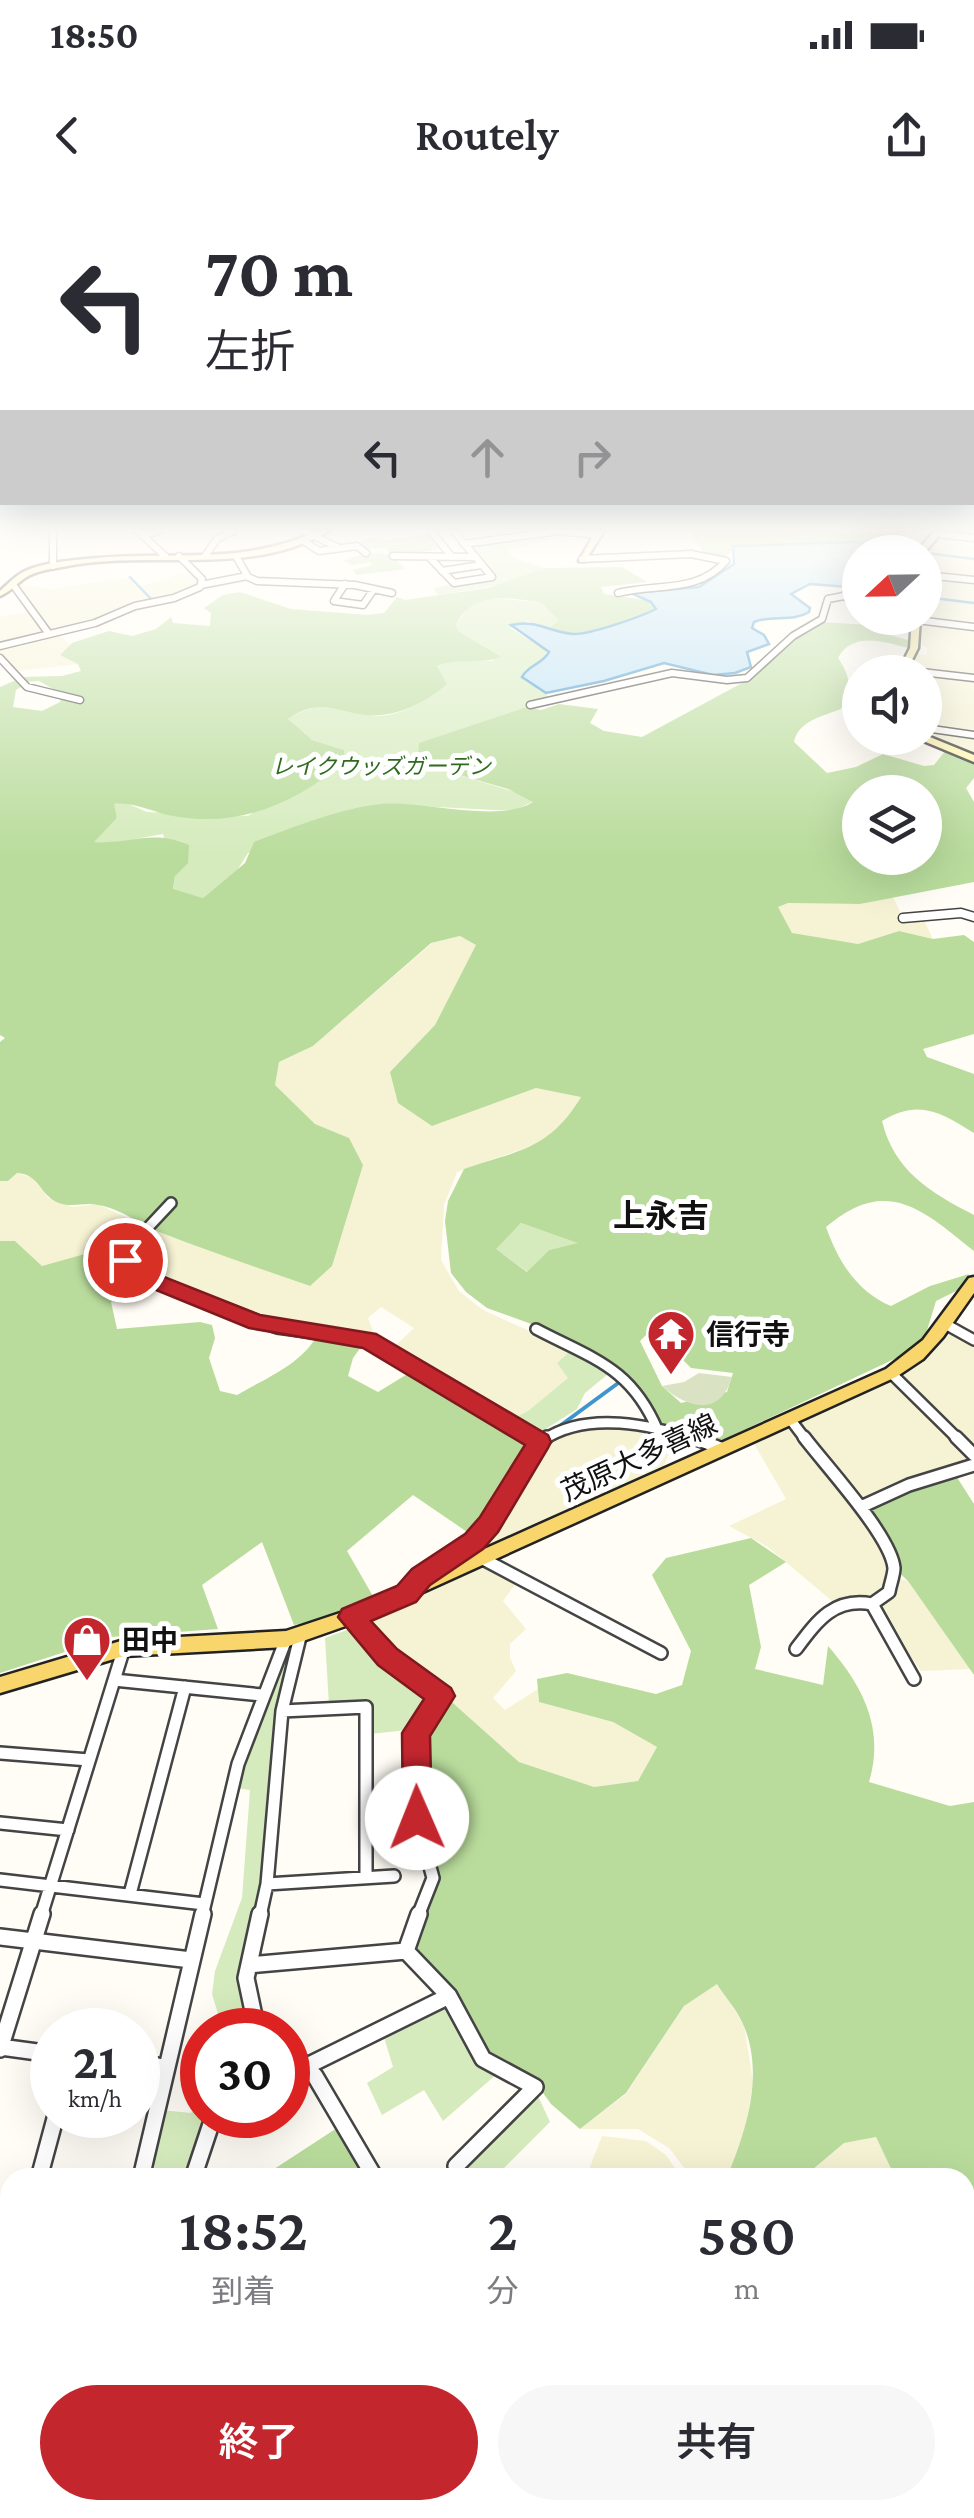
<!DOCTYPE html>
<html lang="ja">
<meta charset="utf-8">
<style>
body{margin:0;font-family:"Crimson Pro","Noto Sans JP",serif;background:#f7f7f7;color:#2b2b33;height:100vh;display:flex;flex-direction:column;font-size:38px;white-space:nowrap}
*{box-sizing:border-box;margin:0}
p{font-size:32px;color:#7c7c81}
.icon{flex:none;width:55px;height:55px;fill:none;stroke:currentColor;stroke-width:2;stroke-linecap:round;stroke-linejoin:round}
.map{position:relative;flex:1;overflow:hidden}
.drawer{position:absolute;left:0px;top:1968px;width:975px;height:352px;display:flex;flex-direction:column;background:#fff;border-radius:30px 30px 0 0;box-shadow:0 10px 40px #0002}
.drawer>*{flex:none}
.banner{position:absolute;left:0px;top:0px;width:975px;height:305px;box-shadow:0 10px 40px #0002;background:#fff;color:#2b2b33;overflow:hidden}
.needle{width:65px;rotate:248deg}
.controls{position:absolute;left:842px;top:335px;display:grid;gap:20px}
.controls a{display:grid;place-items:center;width:100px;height:100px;border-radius:50%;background:#fff;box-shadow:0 10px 40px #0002;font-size:50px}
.speed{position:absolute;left:30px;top:1808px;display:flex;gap:20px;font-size:50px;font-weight:700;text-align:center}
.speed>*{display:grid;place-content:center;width:130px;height:130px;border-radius:50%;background:#fff;box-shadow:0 10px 40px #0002;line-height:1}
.speed small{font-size:25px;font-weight:400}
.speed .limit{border:15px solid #d22;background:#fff;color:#111}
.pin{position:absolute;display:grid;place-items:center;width:85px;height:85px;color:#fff;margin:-42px;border:5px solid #fff;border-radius:50%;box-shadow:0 2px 10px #0007}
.me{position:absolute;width:110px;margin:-55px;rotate:359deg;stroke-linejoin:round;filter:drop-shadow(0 0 8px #0008)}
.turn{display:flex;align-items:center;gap:35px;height:210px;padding:0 40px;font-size:45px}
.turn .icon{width:130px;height:130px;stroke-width:2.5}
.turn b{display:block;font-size:70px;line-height:85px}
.lanes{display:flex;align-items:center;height:95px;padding:0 40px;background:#0003;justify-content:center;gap:50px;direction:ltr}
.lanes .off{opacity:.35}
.eta{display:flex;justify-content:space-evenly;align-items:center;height:170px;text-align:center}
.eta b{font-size:60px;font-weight:600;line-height:70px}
.primary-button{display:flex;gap:20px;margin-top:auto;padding:20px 40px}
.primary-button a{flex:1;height:115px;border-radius:60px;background:#c4262e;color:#fff;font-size:40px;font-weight:600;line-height:115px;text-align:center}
.primary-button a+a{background:#f7f7f7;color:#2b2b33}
.status{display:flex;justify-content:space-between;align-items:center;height:70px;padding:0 50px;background:#fff;direction:ltr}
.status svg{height:28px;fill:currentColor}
header{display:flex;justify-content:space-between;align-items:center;height:130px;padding:0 40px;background:#fff;font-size:45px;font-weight:600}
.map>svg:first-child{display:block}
.farmland{fill:#f6f3d4}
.green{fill:#d5ebbd}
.forest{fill:#b9dc9c;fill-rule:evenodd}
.cemetery{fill:#d9e3c4}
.water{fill:#b9e0f7;stroke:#3f96cf;stroke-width:2.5}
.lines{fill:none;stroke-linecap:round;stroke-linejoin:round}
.stream-far1{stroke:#3f96cf;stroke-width:2.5}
.stream{stroke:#3f96cf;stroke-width:4}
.street-far4-casing{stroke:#444;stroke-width:9}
.street-far3-casing{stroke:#444;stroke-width:11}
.street-far2-casing{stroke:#444;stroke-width:14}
.street-far1-casing{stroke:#444;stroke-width:16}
.street-casing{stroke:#444;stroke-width:20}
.secondary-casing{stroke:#333;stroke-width:5}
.primary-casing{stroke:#222;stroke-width:5}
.street-far4{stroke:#fff;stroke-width:6}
.street-far3{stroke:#fff;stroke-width:8}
.street-far2{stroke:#fff;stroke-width:9}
.street-far1{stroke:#fff;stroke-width:11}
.street{stroke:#fff;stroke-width:15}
.secondary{fill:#fff6b0;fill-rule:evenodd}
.primary{fill:#f9d66b;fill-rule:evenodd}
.route{fill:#c4262e;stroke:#7f191e;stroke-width:2.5}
.labels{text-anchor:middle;stroke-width:10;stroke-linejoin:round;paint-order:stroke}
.far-park-label{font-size:22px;font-style:italic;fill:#2f6b1f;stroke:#fff}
.poi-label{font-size:28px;font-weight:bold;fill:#111;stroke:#fff;text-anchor:start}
.street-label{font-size:28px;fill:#111;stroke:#fff}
.quarter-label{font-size:32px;font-weight:bold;fill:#111;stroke:#fff}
</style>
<div class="status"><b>18:50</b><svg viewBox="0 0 49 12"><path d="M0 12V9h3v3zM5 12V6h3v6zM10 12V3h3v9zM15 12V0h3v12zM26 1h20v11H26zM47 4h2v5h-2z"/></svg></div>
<header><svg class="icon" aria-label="back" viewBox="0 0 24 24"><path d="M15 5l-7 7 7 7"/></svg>Routely<svg class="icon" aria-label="share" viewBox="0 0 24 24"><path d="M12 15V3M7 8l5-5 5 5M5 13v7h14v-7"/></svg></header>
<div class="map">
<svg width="974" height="2318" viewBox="0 0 974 2318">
<rect width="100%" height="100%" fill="#fffdf5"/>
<path class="farmland" d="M947,331H974V555L925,535V473L910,469L918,454L927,455V448L922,445L921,418H925V355Z
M192,371L201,379L200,385L189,392L51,432L16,385L54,389L130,377L140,386Z
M31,411L70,445L60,455L79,464L16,471L0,455V417Z
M893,697L904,720H924L933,739L899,731L858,744L804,737L792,733L777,707L788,703L860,704Z
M460,736L477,745L435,825L390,872L432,926L536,888L581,896L565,924L542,942L457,972L444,1005L441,1060L459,1091L483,1110L571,1150L557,1163L569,1178L528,1211L510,1220L391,1150L414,1128L381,1107L368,1118L373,1131L368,1138L278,1127L138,1073L129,1060V1053L151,1028L309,1086L349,938L315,924L274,885L279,862L313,846L432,743Z
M17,973L37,979L48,998L73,1007L97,1004L145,1026L123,1063L132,1078L85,1055L42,1066L15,1041H0V981H8Z
M952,1131L974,1141V1252L898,1175L934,1150Z
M888,1179H895L974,1263L868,1305L842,1283L798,1221Z
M792,1223L862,1309L889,1363L885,1390L870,1400L850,1396L832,1401L768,1347L729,1326L786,1299L753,1242Z
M608,1226L675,1237L664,1266L447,1365L486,1336L538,1250L576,1228Z
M486,1365L517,1382L503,1401L526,1429L510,1444V1458L516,1471L493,1498L505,1510L538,1489L539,1502L613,1522L657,1547L638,1581L594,1587L519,1562L362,1424Z
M899,1379L908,1381L971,1469L921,1471L879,1412L880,1404L892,1395Z
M717,1783L744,1825L753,1882L745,1932L727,1977H691L669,1948L638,1929H580L626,1894L685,1805Z
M602,1936L646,1941L666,1955L681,1977H586Z
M876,1937L895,1977L804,1978L844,1943Z"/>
<path class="green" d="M561,332L571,334L507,351L515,358L546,368L510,383L438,395L433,388L494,377L468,345Z
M489,398L540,402L559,421L549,428L528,421L510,428L549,452C543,464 528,465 522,477L546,493L549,501L527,507L423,564L528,596L534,601L513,611L379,604L248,653L238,669L203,698L173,690L175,676L163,634L113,643L93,642L117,618L113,604L124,602L147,612L248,616L343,550L312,540L287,520C321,496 340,513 376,516C400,517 430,499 447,484L437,466L451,460L494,461L458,431L456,424L470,404Z
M521,1023L580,1043L549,1050L528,1072L495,1049Z
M571,1150L614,1169L585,1193L577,1209L538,1234L510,1220L528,1211L568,1178L557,1163Z
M355,1427L434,1496L415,1529L371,1534L370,1504L329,1505L325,1438Z
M290,1449L273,1528L262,1682L239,1772L240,1797L250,1830H223L212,1794L215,1771L242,1698L250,1590L236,1588L284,1451Z
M442,1806L451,1808L498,1873L443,1921L424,1890L382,1915L367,1883L393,1867L383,1834Z
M202,1889V1915H210L189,1977L145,1978L161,1910L191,1913Z
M538,1896L550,1922L495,1977L465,1978L467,1962Z
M31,2310H241L245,2318H16Z
M330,2310H446L452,2318H324Z"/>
<path class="forest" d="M690,331H905L906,332L888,341L737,345L723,360L706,356Z
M431,334L443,348L393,357L406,369L356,375L353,370L372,365L371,362L352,365L343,361L367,353L390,354L385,347L365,350L358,344L369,337L386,340Z
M622,367L647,382L601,387L604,394L651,401L656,407C645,416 588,435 573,434C565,434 556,430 549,428L559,421L540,402C507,398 474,390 456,424L458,431L501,457C482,465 459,457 437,466L447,484C429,500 405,513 381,515C344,519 325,493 288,519L312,540L344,550V562C295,604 238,628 173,616C155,613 132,601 114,604L117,618L94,642C134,644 150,629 189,645L188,663L175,676L173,689L203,698L245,663L254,642C290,628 342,608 380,604C422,600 499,624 533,602L508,589L422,564L418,555L419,543L527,507L541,510L559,504L598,509L590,523L604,531L642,537L755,476L799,434L820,422L885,426L883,433L911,441L908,448C884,442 853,431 838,458C851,477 852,489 841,509C823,516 798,521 794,542L827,573L856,567L883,554L924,566L934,565L946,550L974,561V578L966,588L974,602V682L860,704L788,703L778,707L792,733L858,744L899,731L933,739L964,735L974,742V834L923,849L927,857L974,874V933C942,913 919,898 882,921C894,971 931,993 974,1015V1051C923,1010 887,975 826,1027C838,1061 857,1092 891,1106L930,1086L969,1074L958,1090L936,1101L925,1137L907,1153L723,1240L661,1230L630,1176L534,1125L487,1108L466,1092L451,1073L445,1021L448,1001L464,969C519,950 549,950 581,897L536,888L432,926L398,903L390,872L435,825L476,745L460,736L431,743L313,846L279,862L275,885L315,924L349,938L363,965L332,1066L310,1086C261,1069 211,1052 162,1033C142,1025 119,1008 98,1005C84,1002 73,1008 59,1003C40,996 40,974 17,973L8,981H0V842L5,838L0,835V487L16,480L21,487L16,490L13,507L42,511L60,502L62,494L39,481L22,482L20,477L62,476L81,471L78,464L60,455L72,443L109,431L132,436L156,429L171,417L173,423L210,426L211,413L204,408L223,395L240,392L291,409L368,415L384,413L397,397L405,400L488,388L546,368ZM860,592H925V658H860ZM521,1023L578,1043L549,1050L527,1072L496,1049ZM652,1129L691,1168L733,1173L727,1192L681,1203L662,1186L640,1141Z
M0,1041H15L42,1066L85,1054L132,1078L111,1102L117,1129L200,1122L212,1125L215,1138L209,1158L220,1191L237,1195C266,1178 300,1165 317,1136L364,1143L353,1158L348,1176L378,1192L414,1170L529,1238L532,1247L473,1336L413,1295L347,1351L374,1398L325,1419L294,1425L262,1342L202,1385L218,1429L111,1437L0,1473Z
M953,1271L974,1304V1475L908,1381L889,1363L862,1309Z
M751,1338L786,1362L749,1385L761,1447L755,1469L823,1485L828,1446C863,1486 885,1529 869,1582L950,1606L974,1602V2119L965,2118V1978L895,1977L876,1937L844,1943L804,1977H727C746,1931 765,1874 743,1824C737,1810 725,1797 717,1784L684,1806L626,1893L580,1929L551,1904L531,1876L486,1851L411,1747L437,1682L422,1622L420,1534L445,1496L519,1562L594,1587L638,1581L657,1547L613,1522L539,1502L537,1479L567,1473L656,1494L682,1485L691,1451L652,1375L666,1358Z
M337,1928L367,1977L265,1978V1975Z
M446,2310H829L834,2318H452Z"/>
<path class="cemetery" d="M699,1173L732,1177C720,1218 687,1208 662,1186L684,1182Z"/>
<path class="water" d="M859,342L878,352H860V388L810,384L791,394L810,408L809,412C791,423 773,414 754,422L752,428L764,435L769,444L747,452L751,467L735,473L713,475L664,463L604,481L546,493L522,477C528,465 543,464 549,452L511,425C536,419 549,432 573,434C589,435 640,417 656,409L651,402L631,393L699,387L734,364L733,346Z
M965,2118L974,2119V2318H873L865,2310H965Z"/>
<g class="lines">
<path class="stream-far1" d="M866,341L916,352
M926,353L974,359
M130,377L153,401
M23,379L17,385L51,431
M925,397L974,403"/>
<path class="stream" d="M557,1228L621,1181"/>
<g class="street-far4-casing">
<path id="street-far4" d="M53,331V366
M138,331L166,357
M304,331L339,348
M431,331L452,357
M454,331L492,377
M559,331L598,335
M939,334L974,338
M142,335L159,331
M305,342L319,351L357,346L366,353
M464,344L558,331
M205,356L217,339L233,331
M393,356L475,357
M237,358L248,377L257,381L355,385L392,393
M430,358L454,383L492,377
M582,359L691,354L726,361
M442,371L481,365
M925,375L974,380
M345,384L334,401L363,405L374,389
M201,385L247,376
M14,386L49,434
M618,393C657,383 697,394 726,361
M844,395L860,409
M917,420L974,427
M0,446L95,423L135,406L174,398L200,387L202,379L179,356
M0,458L27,487L80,500
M904,470L974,478
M530,505L672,473L727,480L747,478L793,436L822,419L828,399L860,393
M925,528L974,535"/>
</g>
<g class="street-far3-casing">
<path id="street-far3" d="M903,718L961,713L974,717"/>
</g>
<g class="street-far2-casing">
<path id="street-far2" d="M171,1003L127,1050L125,1060L136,1074L277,1128L368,1140L536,1240
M947,1125L974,1140
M536,1129C593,1159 631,1167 658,1231
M891,1173L959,1240
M790,1219L806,1240
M543,1240C588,1210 651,1225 699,1240"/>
</g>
<g class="street-far1-casing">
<path id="street-far1" d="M532,1237L540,1242
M691,1237L723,1249
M956,1237L974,1255
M863,1306L909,1285L974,1265
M483,1359L661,1453
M414,1386L485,1329L530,1253L547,1237
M872,1404L914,1479
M351,1417L387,1457L441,1496L416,1533L417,1619L433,1678L418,1716
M796,1449C817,1421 834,1397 872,1404L889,1392C890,1385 894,1375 894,1368C891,1336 826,1266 804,1237
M114,1480L262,1495
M282,1511L366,1507V1677
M0,1553L89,1560
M0,1623L68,1630
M0,1680L204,1704
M267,1684L394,1676
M130,1694L185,1487
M41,1716L124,1448
M202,1716L238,1564L286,1439
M260,1716L267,1684L282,1511L300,1437"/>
</g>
<g class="street-casing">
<path id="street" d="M419,1714L406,1751L449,1796L483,1859L535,1887L456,1966L460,1978
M0,1737L191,1760
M249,1765L406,1751
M257,1830L246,1778L260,1714
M0,1847L52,1854
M0,1849L42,1714
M288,1849L315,1876L375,1978
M138,1864L165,1867
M307,1866L449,1796
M39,1978L56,1915
M141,1978L203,1714
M193,1978L214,1915
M0,2084L10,2071
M294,2310L298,2318
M311,2318L317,2310"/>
</g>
<g class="secondary-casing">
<path id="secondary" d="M318,331H329C247,379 150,348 62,367C50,369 35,371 25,378C16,384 10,392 0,396V391C8,384 15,376 25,371C43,363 66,361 86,359C168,350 239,367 318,331Z
M596,331H604L585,361H579Z
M934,331H943L925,352H917Z
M912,418H920L918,448L906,472H898L910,448Z
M925,535L974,555V562L921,540L920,538H925Z"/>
</g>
<g class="primary-casing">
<path id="primary" d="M974,1077V1093L943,1137L923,1159L896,1177L357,1422L286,1447L124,1456L0,1493V1477L124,1440L286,1431L346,1411L886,1169L923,1140L969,1078Z"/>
</g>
<use href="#street-far4" class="street-far4"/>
<use href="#street-far3" class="street-far3"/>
<use href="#street-far2" class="street-far2"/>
<use href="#street-far1" class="street-far1"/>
<use href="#street" class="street"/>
<use href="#secondary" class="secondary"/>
<use href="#primary" class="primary"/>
</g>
<linearGradient id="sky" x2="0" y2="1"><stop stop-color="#95c6ee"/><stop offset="0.5" stop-color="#fffefa"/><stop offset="1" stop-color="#fffefa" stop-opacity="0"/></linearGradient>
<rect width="974" height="656" fill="url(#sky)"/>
<path class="route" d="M125,1053L133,1055L144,1069L260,1115L376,1134L548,1235L551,1242L548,1248L498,1332L483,1349L430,1385L416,1402L371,1421L397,1449L451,1488L455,1496L430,1536L432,1618L427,1628L417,1632L407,1628L403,1618L402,1533L424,1499L378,1465L338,1417L342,1409L397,1386L412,1369L465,1334L480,1317L525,1245L363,1148L249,1128L129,1079L114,1060Z"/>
<defs>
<g id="temple-pin" transform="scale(2.5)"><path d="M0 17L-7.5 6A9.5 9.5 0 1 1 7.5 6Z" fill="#c4262e" stroke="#fff"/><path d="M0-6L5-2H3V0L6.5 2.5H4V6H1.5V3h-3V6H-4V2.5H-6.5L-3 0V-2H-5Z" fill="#fff"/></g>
<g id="shop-pin" transform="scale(2.5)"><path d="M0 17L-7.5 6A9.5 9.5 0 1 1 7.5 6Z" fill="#c4262e" stroke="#fff"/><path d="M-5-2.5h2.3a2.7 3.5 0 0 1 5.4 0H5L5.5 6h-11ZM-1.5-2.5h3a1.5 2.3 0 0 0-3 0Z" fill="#fff"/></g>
</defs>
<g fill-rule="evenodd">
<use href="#temple-pin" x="671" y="1134"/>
<use href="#shop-pin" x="87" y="1440"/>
</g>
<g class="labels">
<g class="far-park-label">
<text x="381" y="574">レイクウッズガーデン</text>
</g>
<g class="poi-label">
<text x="706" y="1144">信行寺</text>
<text x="122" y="1450">田中</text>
</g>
<g class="street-label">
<text transform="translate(639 1257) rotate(-25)" y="10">茂原大多喜線</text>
</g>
<g class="quarter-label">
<text x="661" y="1027">上永吉</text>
</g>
</g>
</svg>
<div class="controls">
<a><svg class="needle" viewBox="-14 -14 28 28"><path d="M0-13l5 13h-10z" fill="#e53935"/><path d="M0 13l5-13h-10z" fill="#7c7c81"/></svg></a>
<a><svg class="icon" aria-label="sound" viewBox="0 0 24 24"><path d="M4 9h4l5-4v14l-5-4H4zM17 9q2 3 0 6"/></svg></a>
<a><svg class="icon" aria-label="layers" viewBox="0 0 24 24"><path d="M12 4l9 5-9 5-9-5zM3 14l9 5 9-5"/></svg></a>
</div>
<div class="speed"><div>21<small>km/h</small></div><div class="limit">30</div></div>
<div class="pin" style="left:125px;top:1060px;background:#d93025"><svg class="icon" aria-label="arrive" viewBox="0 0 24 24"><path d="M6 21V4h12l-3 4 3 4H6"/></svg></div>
<svg class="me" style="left:417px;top:1618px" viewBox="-20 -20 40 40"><circle r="19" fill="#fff"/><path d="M0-13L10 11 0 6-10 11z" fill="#c4262e"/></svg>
<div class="banner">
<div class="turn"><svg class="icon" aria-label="left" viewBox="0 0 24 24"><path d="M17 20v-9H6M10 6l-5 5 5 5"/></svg><div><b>70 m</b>左折</div></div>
<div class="lanes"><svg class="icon" aria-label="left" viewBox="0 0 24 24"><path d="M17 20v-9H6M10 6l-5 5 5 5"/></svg><svg class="icon off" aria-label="ahead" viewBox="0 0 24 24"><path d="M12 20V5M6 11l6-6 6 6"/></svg><svg class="icon off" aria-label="right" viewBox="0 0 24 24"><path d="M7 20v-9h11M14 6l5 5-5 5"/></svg></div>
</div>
<section class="drawer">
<div class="eta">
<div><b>18:52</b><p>到着</p></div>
<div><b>2</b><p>分</p></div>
<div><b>580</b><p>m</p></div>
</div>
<div class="primary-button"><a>終了</a><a>共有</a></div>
</section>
</div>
